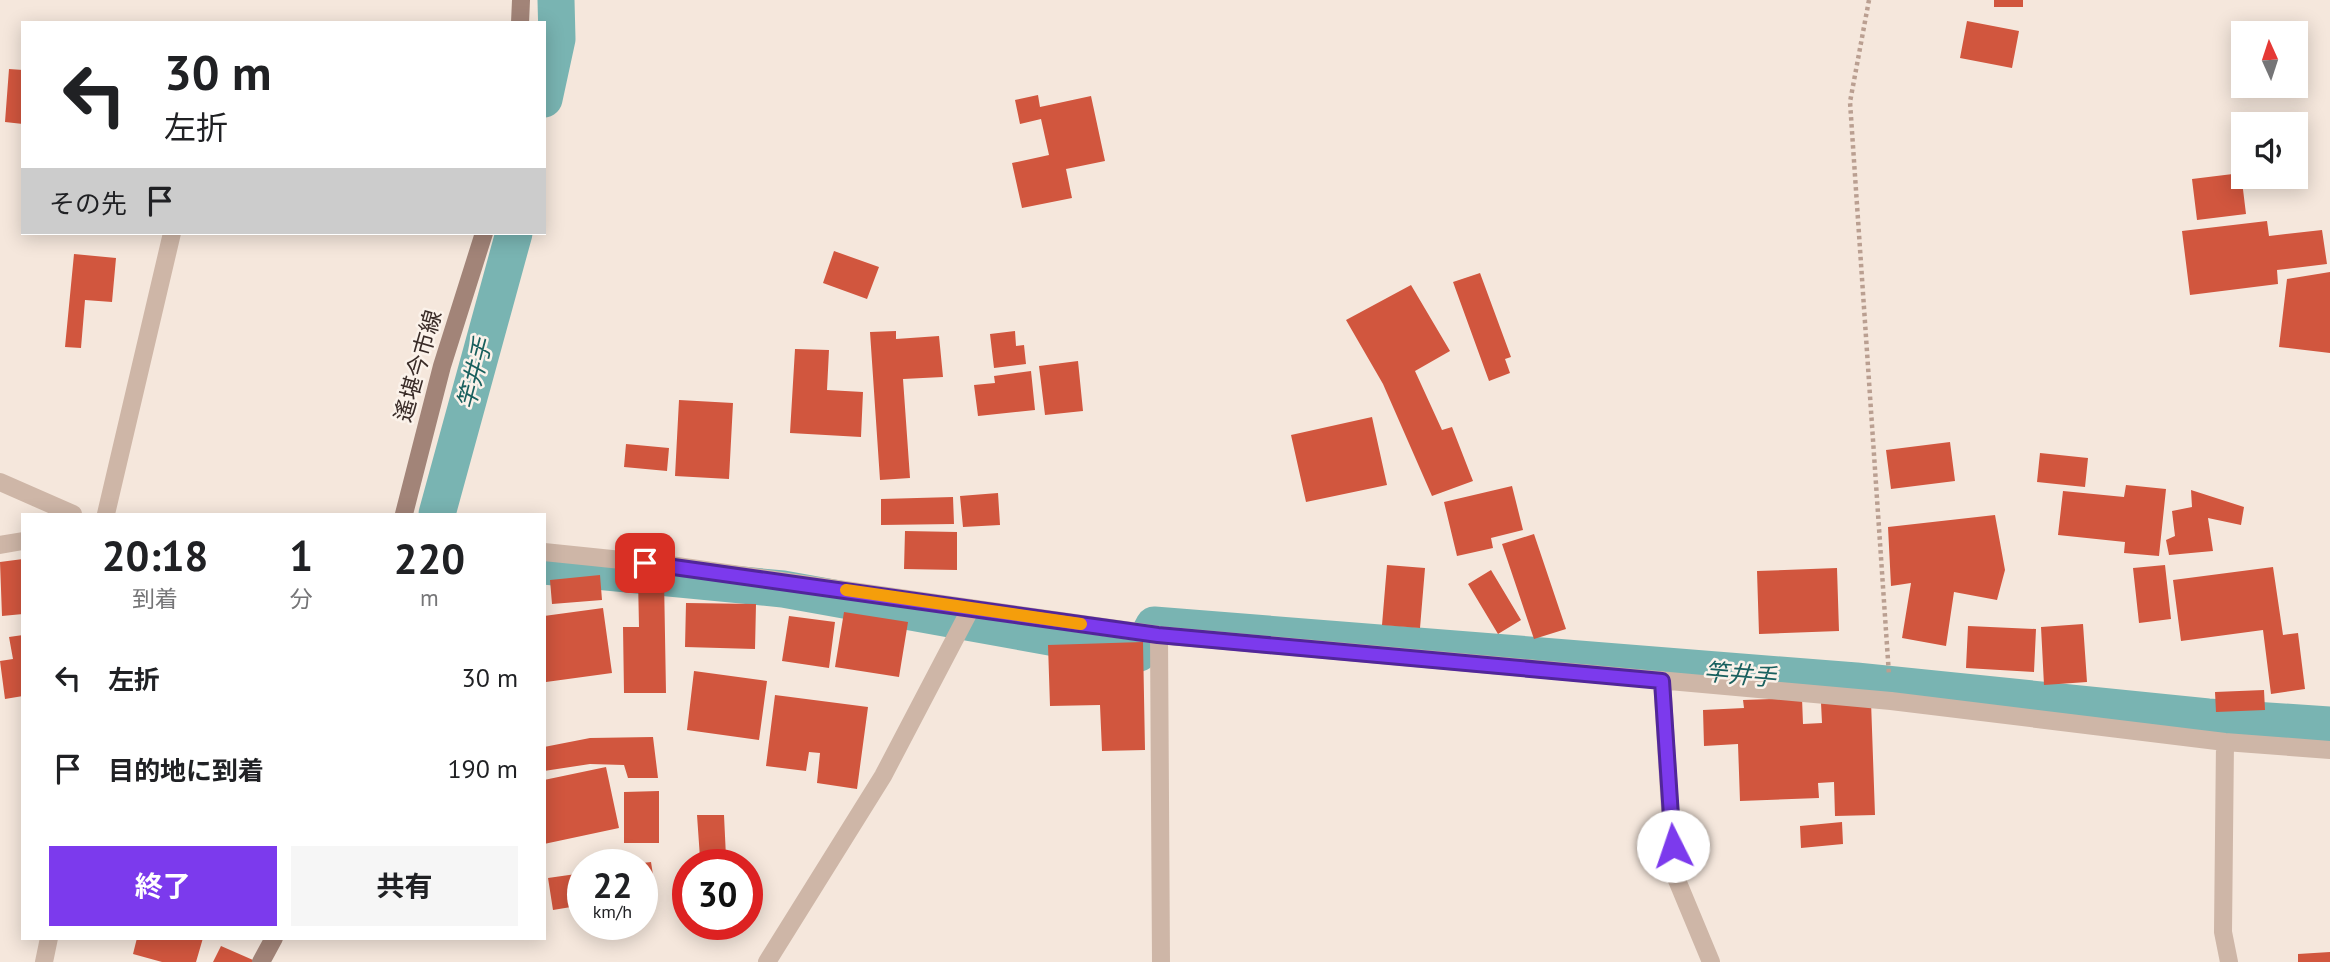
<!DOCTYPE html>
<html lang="ja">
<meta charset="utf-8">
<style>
body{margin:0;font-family:"PT Sans","Noto Sans JP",sans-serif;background:#f6f6f6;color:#202124;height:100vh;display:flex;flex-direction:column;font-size:26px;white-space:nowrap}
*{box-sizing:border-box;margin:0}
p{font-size:23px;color:#757577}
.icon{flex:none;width:38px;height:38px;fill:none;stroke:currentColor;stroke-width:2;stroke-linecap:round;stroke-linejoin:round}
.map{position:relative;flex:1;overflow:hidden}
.side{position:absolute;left:21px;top:513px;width:525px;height:427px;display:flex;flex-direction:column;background:#fff;border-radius:0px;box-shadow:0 4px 18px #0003}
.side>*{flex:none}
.guide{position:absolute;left:21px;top:21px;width:525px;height:214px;border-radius:0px;box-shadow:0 4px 18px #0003;background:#fff;color:#202124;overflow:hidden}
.needle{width:46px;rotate:357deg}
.controls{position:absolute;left:2231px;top:21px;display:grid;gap:14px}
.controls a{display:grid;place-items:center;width:77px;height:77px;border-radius:0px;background:#fff;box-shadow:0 4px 18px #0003;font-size:35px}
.speed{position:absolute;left:567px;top:849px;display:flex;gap:14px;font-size:35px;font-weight:700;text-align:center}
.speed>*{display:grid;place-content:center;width:91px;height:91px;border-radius:50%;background:#fff;box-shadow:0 4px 18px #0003;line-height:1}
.speed small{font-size:18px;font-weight:400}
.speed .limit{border:10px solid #d22;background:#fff;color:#111}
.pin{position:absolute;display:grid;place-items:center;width:60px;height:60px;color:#fff;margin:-30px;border-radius:14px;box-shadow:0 4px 10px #0006}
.me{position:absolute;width:77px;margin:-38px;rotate:356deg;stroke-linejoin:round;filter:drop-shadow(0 0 5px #0008)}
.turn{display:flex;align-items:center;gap:24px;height:147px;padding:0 28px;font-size:32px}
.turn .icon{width:91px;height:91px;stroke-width:2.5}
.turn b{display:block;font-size:49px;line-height:60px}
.then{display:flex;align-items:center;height:66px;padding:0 28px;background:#0003;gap:14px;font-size:26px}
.eta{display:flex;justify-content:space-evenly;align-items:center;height:119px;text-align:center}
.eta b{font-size:42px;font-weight:700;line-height:49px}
.button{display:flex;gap:14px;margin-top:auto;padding:14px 28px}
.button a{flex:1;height:80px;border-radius:0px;background:#7c3aed;color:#fff;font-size:28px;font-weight:700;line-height:80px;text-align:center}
.button a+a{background:#f6f6f6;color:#202124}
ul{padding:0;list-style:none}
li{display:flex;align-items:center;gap:21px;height:91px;padding:0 28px}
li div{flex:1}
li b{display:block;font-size:26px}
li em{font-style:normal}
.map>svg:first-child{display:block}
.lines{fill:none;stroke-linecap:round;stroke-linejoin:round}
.canal{stroke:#79b4b2;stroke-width:37}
.building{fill:#d1563e}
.path{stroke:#ba9f91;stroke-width:4.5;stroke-dasharray:3.5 3.5;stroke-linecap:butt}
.street{stroke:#ceb6a7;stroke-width:18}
.secondary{stroke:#a28478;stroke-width:18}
.route-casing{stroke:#51269a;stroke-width:18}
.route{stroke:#7c3aed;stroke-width:12}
.slow{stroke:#f59e0b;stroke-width:12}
.labels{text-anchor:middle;stroke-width:5;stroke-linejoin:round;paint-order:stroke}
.street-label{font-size:23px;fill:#3a2c28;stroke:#fbf2ea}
.water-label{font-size:24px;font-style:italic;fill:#19605e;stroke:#fbf2ea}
</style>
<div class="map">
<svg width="2330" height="962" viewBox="0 0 2330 962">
<rect width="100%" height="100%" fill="#f5e7dc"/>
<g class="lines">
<path class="canal" d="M544,99L557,39L556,0
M437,514L514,233
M544,566L783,589L1139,653L1154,625L1856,681L2208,717L2330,725"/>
</g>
<path class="building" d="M1994,0H2023V7H1994Z
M1967,21L2019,31L2012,68L1960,58Z
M9,69L23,70V124L5,122Z
M1038,95L1040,107L1091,96L1105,161L1066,169L1072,198L1022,208L1012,163L1049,155L1041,119L1020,124L1015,100Z
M2241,173L2246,214L2197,220L2192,179Z
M2267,221L2269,236L2322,230L2327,264L2277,270L2278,284L2190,295L2182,231Z
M834,251L879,267L867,299L823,283Z
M74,254L116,258L112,302L85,300L81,348L65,347Z
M2330,272V353L2279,347L2287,279Z
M1480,273L1511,357L1505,359L1510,373L1489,381L1453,282Z
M1411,285L1450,351L1415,371L1442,430L1452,427L1473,481L1432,496L1383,384L1346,320Z
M896,331V339L939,336L943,377L903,379L910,478L880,480L870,332Z
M1015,331L1016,346L1024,345L1026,364L994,368L990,334Z
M795,349L829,350L827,390L863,392L861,437L790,433Z
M1078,361L1083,411L1045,415L1039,366Z
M1031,371L1035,410L978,416L974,385L995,383L994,376Z
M679,400L733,403L729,479L675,476Z
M1372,417L1387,485L1306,502L1291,435Z
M1950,442L1955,481L1891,489L1886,450Z
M626,444L669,448L667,471L624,467Z
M2040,453L2088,458L2085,487L2037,482Z
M2126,485L2166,489L2159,556L2124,553L2125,542L2058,535L2063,491L2124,497Z
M1512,486L1523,530L1491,538L1493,548L1457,556L1444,502Z
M2191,490L2244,507L2241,525L2208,518L2213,551L2169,555L2166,540L2175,536L2172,511L2192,507Z
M998,493L1000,525L963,527L960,496Z
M953,497L954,524L881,525V499Z
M1995,515L2005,570L1997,600L1954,592L1946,646L1902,638L1911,583L1891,586L1888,527Z
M905,531L957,532V570L904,569Z
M1534,534L1566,629L1534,639L1502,544Z
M23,559V614L2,616L0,562Z
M1387,565L1425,568L1420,628L1382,625Z
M2165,565L2171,619L2139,623L2133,568Z
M2273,567L2283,635L2298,633L2305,689L2271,694L2263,630L2181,641L2173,580Z
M1837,568L1839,631L1759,634L1757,571Z
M1491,570L1521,620L1498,634L1468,584Z
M600,575L602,600L552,604L550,580Z
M664,578L666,693H624L623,627H639L638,579Z
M686,603L756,604L755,649L685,647Z
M603,608L612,673L546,682L544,616Z
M844,612L908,622L899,677L835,667Z
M789,616L835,622L829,668L782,661Z
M2083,624L2087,682L2044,685L2041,627Z
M1968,626L2036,629L2034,672L1966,668Z
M23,635V696L5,699L0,661L13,659L9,637Z
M1143,642L1145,750L1102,751L1100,705L1050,706L1048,645Z
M694,671L767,681L759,740L687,730Z
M2264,690L2265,710L2216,712L2215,692Z
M775,695L868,707L857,789L817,783L820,753L809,752L806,771L766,766Z
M1802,698L1803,724L1822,723L1821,703L1871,701L1875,815L1835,816L1834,782L1818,783L1819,798L1740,801L1738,744L1704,746L1703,710L1744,708L1743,700Z
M653,737L658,778H628L624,765L590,764L544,771V747L590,738Z
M606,767L619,828L544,844V780Z
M659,791V843H624V792Z
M697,815H724L726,857L700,858Z
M1842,822L1843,844L1801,848L1800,826Z
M651,862L656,894L642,896V863Z
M583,873V905L553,910L548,878Z
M137,938H203L196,962H162L133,954Z
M221,946L253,960V962H213Z
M2330,952V962H2298V954Z"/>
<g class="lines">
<path class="path" d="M1869,0L1850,102L1889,675"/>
<path class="street" d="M0,482L73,514
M106,514L172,233
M0,545L23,541
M544,552L670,565L1159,635L1891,701L2225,742L2330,750
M1159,635L1161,962
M1662,680L1674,873L1711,962
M2225,742L2223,932L2229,962
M44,962L49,938
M767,962L883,776L971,608"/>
<path class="secondary" d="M520,23L521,0
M404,514L442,366L484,233
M261,962L274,938"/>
</g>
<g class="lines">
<g class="route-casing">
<path id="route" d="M645,563L1158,635L1662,681L1673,846"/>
</g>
<use href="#route" class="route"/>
<path class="slow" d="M846,590L1081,624"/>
</g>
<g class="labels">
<g class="street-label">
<text transform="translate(418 366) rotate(-74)" y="8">遙堪今市線</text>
</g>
<g class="water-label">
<text transform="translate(475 374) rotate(-75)" y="8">竿井手</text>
<text transform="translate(1740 675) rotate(5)" y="8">竿井手</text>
</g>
</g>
</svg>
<div class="controls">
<a><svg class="needle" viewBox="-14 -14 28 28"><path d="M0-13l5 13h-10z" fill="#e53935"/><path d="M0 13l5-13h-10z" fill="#757577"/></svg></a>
<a><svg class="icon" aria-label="sound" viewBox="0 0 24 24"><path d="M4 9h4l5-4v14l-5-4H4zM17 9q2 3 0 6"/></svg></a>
</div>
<div class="speed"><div>22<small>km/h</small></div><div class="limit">30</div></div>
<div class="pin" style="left:645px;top:563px;background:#d93025"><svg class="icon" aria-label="arrive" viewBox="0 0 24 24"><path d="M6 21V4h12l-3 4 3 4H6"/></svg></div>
<svg class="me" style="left:1673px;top:846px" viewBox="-20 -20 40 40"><circle r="19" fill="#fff"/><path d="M0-13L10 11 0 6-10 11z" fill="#7c3aed"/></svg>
<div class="guide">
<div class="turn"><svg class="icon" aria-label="left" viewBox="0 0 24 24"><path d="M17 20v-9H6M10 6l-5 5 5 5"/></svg><div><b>30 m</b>左折</div></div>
<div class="then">その先<svg class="icon" aria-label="arrive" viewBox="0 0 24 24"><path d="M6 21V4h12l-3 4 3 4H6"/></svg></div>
</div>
<section class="side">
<div class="eta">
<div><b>20:18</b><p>到着</p></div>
<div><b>1</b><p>分</p></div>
<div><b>220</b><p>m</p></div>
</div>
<ul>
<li><svg class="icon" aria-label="left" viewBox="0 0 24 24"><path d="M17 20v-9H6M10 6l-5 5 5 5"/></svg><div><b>左折</b></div><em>30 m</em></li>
<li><svg class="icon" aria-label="arrive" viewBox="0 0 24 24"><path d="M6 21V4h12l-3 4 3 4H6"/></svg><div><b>目的地に到着</b></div><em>190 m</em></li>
</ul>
<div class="button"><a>終了</a><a>共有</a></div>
</section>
</div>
